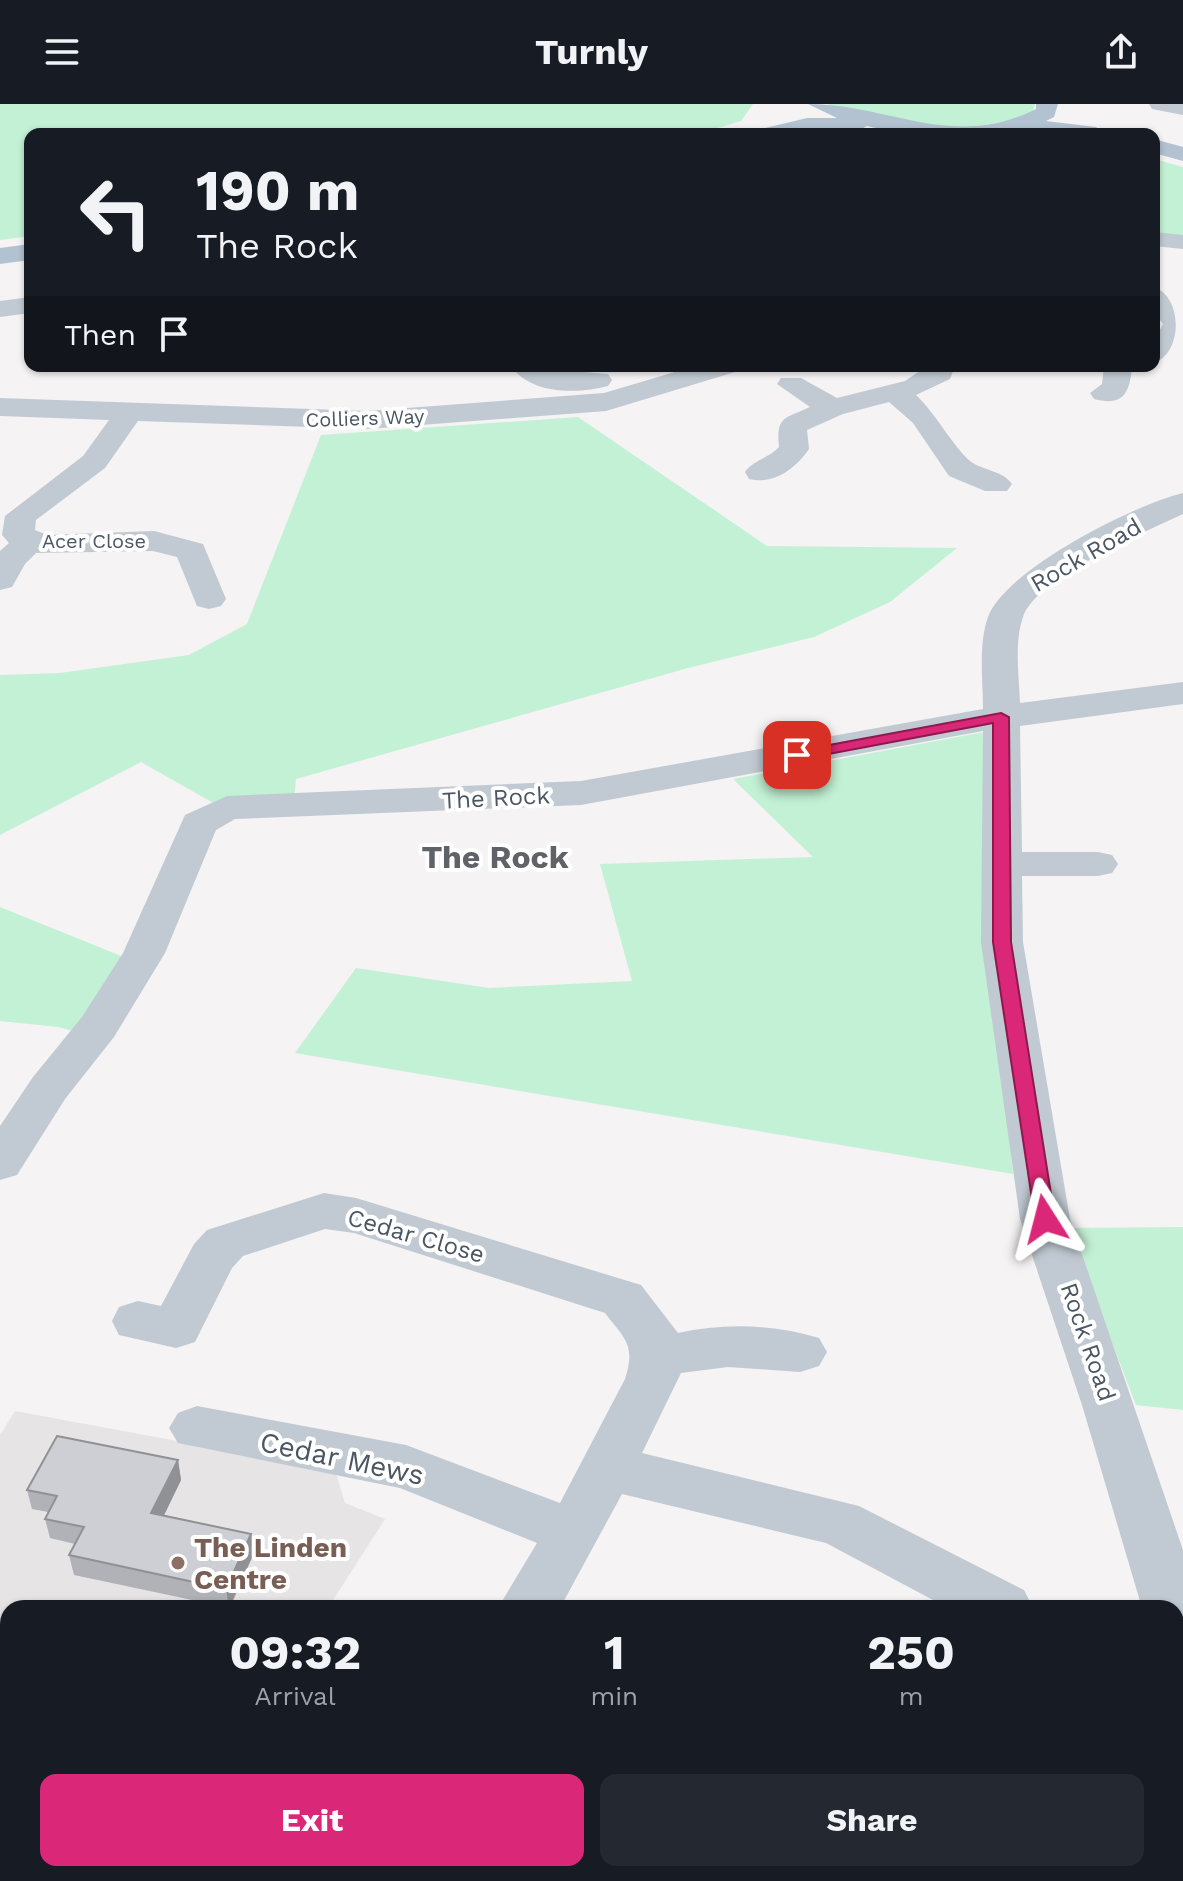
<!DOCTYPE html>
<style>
body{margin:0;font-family:"Work Sans",sans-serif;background:#242831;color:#f1f3f6;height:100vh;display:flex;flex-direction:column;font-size:30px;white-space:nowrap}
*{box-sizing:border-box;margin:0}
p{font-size:26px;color:#9ea1a6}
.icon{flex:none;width:44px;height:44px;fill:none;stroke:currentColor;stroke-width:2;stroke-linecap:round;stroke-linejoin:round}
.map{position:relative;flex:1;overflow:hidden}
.drawer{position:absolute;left:0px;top:1496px;width:1184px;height:282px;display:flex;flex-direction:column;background:#171b24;border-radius:24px 24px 0 0;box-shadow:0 2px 6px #0004}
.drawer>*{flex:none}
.guide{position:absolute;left:24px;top:24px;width:1136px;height:244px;border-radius:16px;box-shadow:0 2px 6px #0004;background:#171b24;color:#f1f3f6;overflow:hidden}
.pin{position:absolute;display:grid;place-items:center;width:68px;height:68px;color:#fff;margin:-34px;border-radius:16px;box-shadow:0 4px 12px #0006}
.me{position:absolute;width:88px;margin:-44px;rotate:351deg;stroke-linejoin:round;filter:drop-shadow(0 0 6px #0008)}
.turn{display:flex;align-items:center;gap:28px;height:168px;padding:0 40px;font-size:36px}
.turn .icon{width:104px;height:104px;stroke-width:2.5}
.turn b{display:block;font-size:56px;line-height:68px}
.then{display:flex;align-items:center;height:76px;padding:0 40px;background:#0003;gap:16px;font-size:30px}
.eta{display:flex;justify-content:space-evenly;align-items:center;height:136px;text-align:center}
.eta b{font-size:48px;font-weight:700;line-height:56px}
.primary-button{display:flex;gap:16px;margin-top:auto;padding:16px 40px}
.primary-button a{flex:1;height:92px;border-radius:16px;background:#db2777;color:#fff;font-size:32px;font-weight:700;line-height:92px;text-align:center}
.primary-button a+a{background:#242831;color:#f1f3f6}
header{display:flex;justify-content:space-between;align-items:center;height:104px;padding:0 40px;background:#171b24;font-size:36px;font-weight:700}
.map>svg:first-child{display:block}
.education{fill:#e6e4e5}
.green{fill:#c3f1d5}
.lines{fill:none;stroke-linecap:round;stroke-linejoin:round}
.minor{fill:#c1cad2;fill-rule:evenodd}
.major{fill:#b3c2d1;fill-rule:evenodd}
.wall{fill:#b0b2b7}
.shaded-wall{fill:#909195}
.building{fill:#cdcfd5;stroke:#909195;stroke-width:2}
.route{fill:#db2777;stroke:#8e194d;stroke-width:2}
.education-dot{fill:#8d6e63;stroke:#fff;stroke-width:3}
.labels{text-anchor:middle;stroke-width:8;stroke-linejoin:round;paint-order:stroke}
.far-street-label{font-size:20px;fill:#4a5661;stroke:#fff}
.street-label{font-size:24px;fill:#4a5661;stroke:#fff}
.near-street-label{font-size:28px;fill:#4a5661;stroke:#fff}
.near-education-label{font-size:28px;font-weight:bold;fill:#785e54;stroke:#fff;text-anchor:start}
.district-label{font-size:32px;font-weight:bold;fill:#5f6368;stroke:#fff}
</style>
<header><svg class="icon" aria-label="menu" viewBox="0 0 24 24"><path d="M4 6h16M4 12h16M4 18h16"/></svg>Turnly<svg class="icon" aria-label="share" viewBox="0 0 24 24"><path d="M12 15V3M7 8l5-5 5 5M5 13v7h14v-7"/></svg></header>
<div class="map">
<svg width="1183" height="1777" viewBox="0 0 1183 1777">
<rect width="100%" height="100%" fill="#f5f3f3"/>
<path class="education" d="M15,1307L335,1366L345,1399L385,1415L328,1504H8V1553L0,1552V1331Z"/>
<path class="green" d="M0,0H753L741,17L698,30H30V132L0,136Z
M827,0H1035L1033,7C975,35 886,22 827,0Z
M1154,55L1183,63V134L1154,130Z
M578,313L767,442L957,444L890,498L814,533L688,564L296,675L293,708L238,713L141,658L0,731V571L60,569L189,551L247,520L321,331Z
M984,628L982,761L1013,1070L295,949L356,864L489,884L632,877L600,760L813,753L733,675Z
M0,803L131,856L85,930L58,923L0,917Z
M1183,1123V1306L1136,1301L1068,1124Z"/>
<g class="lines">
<path class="minor" d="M1149,0H1183V11L1152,5Z
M1154,128L1183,131V145L1154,142Z
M1154,183C1183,193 1183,249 1154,259V237L1163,220L1154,208Z
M30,193V209L0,213V197Z
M511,262L608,270L612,276L608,282C578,290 531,291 511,262Z
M695,262H739L735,268L606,307L367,325L138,317L105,364L36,416L35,426L47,431L154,427L203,440L226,495L221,502L209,505L197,502L177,453L153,447L36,449L25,460L12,483L0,486V447L9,439L2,431L5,412L83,352L109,316L0,312V294L367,307L604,289Z
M927,262H955L950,275L916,291C935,308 957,349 973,359C986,367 1003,367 1012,380L1007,387H985L949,372L913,319L889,298L843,310L807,326L809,345C795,365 774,381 749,375L745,368C752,357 769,354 779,343C776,312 784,315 810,303L777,280L781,274H801L837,294L905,277Z
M1104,262H1132C1130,288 1124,303 1094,295L1090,289L1102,280Z
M1183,389V410C1145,428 1036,474 1023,513C1014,539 1019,572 1020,599L1183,578V600L1020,622L1022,748H1098L1112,751L1118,760L1112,769L1098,772H1022L1023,838L1070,1115L1183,1446V1526L1176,1528V1504H1142L1082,1301L1020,1115L981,838L983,627L581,701L235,715L216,726L165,849L114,933L65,995L17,1071L0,1076V1022L33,973L82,913L123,849L185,711L227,692L581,677L983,605C983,576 978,541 988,513C1006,465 1134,401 1183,389Z
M324,1089L356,1094L641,1181L678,1229C724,1219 774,1220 819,1234L827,1248L819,1262L800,1268L728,1263L681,1269L642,1349L859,1402L1024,1486L1033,1504H948L826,1439L622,1390L560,1504H498L537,1439L400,1384L178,1339L169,1324L178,1309L197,1302L406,1341L560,1399L625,1275C636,1241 625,1235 605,1209L354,1129L325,1125L243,1152L232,1164L195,1238L176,1244L119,1231L112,1217L119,1203L138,1197L161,1202L194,1140L207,1126Z
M0,1545H8V1599H0Z
M477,1770H552L555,1777H480Z"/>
<path class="major" d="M808,0C890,0 952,47 1036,5V0H1058L1054,13L1046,17L1096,23L1107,30H901L867,22L858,27L758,30L761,25L807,14H837Z
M1154,35L1183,43V57L1154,49Z
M30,140V156L0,160V144Z"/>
</g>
<path class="wall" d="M178,1356L181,1376L164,1411L251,1430L254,1449L230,1504L74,1471L69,1451L75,1440L50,1434L45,1415L48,1408L32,1405L27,1386Z"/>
<path class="shaded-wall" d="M178,1356L181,1376L156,1428L151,1409Z
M251,1430L254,1449L229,1504L226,1485Z"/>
<path class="building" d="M57,1332L178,1356L151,1409L251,1430L226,1485L69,1451L84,1423L45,1415L57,1392L27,1386Z"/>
<path class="route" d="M1001,609L1009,613L1011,838L1055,1115L1045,1122L1035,1115L993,838V619L797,656L789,651L797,647Z"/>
<circle class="education-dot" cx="178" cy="1459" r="8"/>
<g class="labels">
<g class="far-street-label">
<text transform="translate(365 314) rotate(-2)" y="7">Colliers Way</text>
<text x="94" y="444">Acer Close</text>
</g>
<g class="street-label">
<text transform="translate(1086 451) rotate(-30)" y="8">Rock Road</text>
<text transform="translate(496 694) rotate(-3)" y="8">The Rock</text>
<text transform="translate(416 1132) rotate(16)" y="8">Cedar Close</text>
<text transform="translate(1088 1238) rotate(71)" y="8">Rock Road</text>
</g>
<g class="near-street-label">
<text transform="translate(342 1354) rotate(12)" y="10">Cedar Mews</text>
</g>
<g class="near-education-label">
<text x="194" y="1453">The Linden<tspan x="194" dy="32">Centre</tspan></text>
</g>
<g class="district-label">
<text x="495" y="764">The Rock</text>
</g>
</g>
</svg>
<div class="pin" style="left:797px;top:651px;background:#d93025"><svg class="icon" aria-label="arrive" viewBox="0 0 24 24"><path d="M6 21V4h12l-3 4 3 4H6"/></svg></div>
<svg class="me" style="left:1045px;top:1115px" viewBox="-20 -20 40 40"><path d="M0-17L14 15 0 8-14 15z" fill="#db2777" stroke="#fff" stroke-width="4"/></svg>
<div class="guide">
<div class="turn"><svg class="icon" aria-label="left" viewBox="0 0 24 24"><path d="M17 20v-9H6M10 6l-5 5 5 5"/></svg><div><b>190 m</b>The Rock</div></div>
<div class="then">Then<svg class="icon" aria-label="arrive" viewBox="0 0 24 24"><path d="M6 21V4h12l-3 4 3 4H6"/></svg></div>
</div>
<section class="drawer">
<div class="eta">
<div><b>09:32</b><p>Arrival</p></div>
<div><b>1</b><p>min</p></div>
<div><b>250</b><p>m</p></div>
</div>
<div class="primary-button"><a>Exit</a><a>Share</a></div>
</section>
</div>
